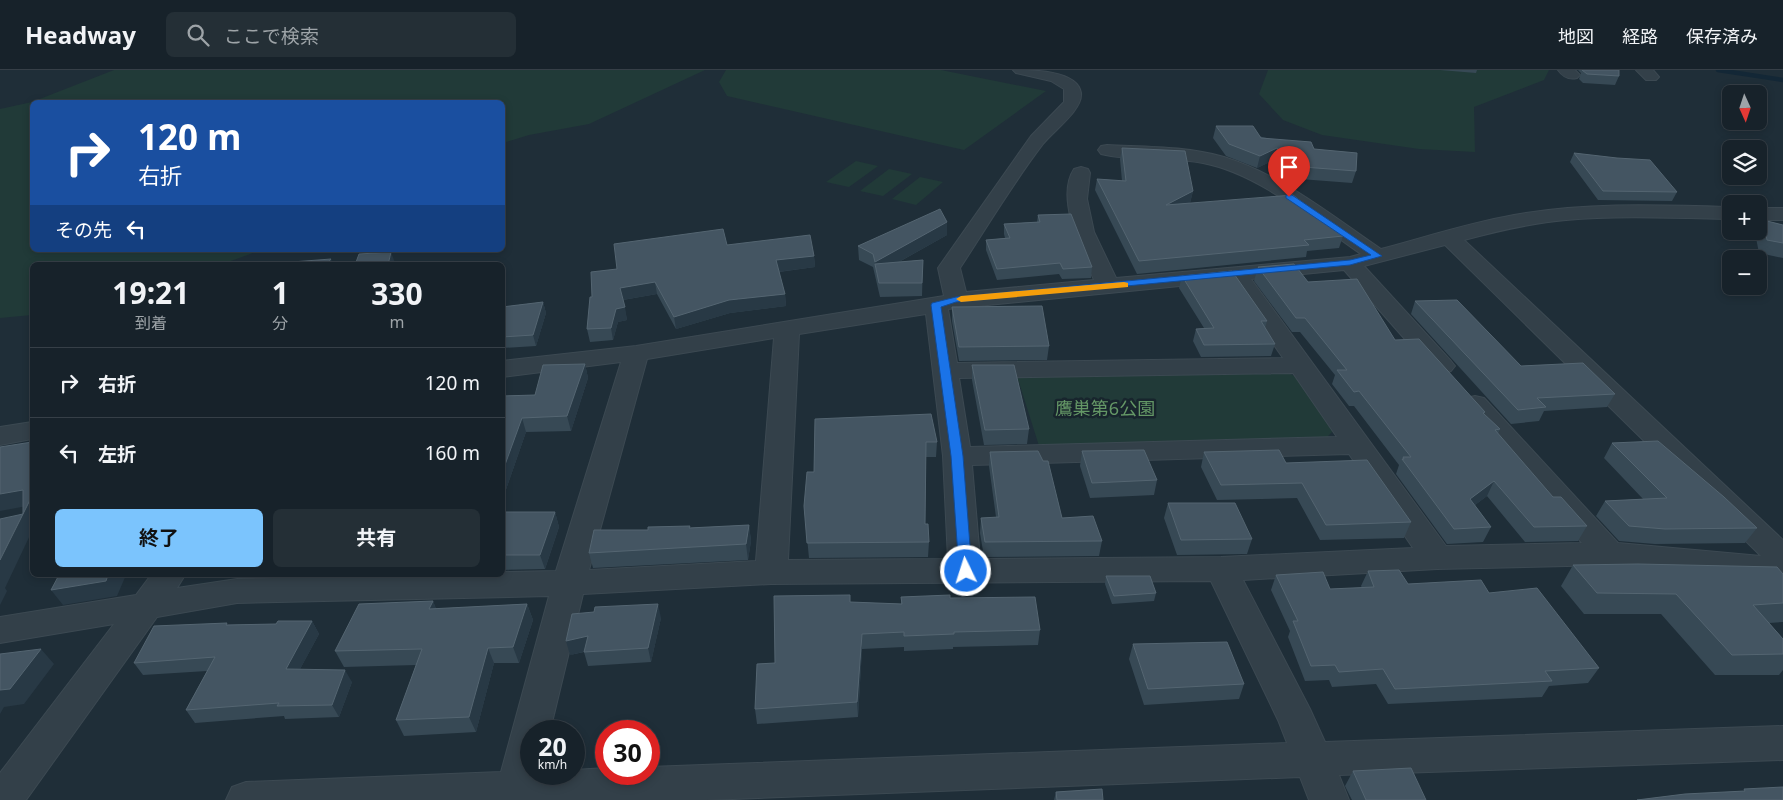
<!DOCTYPE html>
<html lang="ja">
<meta charset="utf-8">
<style>
body{margin:0;font-family:"Noto Sans","Noto Sans JP",sans-serif;background:#242f36;color:#f1f3f6;height:100vh;display:flex;flex-direction:column;font-size:19px;white-space:nowrap}
*{box-sizing:border-box;margin:0}
p{font-size:16px;color:#9ea4a8}
.icon{flex:none;width:28px;height:28px;fill:none;stroke:currentColor;stroke-width:2;stroke-linecap:round;stroke-linejoin:round}
.map{position:relative;flex:1;overflow:hidden}
.panel{position:absolute;left:30px;top:192px;width:475px;height:315px;display:flex;flex-direction:column;background:#17222a;border-radius:8px;box-shadow:0 2px 8px #0003,0 0 0 1px #363f47}
.panel>*{flex:none}
.hud{position:absolute;left:30px;top:30px;width:475px;height:152px;border-radius:8px;box-shadow:0 2px 8px #0003,0 0 0 1px #363f47;background:#1a4fa0;color:#fff;overflow:hidden}
.needle{width:32px;rotate:177deg}
.tools{position:absolute;left:1722px;top:15px;display:grid;gap:10px}
.tools a{display:grid;place-items:center;width:45px;height:45px;border-radius:8px;background:#17222a;box-shadow:0 2px 8px #0003,0 0 0 1px #363f47;font-size:25px}
.speed{position:absolute;left:520px;top:650px;display:flex;gap:10px;font-size:25px;font-weight:700;text-align:center}
.speed>*{display:grid;place-content:center;width:65px;height:65px;border-radius:50%;background:#17222a;box-shadow:0 2px 8px #0003,0 0 0 1px #363f47;line-height:1}
.speed small{font-size:12px;font-weight:400}
.speed .limit{border:8px solid #d22;background:#fff;color:#111}
.pin{position:absolute;display:grid;place-items:center;width:42px;height:42px;color:#fff;margin:-51px -21px;border-radius:50% 50% 50% 0;rotate:-45deg;box-shadow:0 0 5px #0007}
.pin .icon{rotate:45deg}
.me{position:absolute;width:55px;margin:-28px;rotate:356deg;stroke-linejoin:round;filter:drop-shadow(0 0 4px #0008)}
.turn{display:flex;align-items:center;gap:18px;height:105px;padding:0 25px;font-size:22px}
.turn .icon{width:65px;height:65px;stroke-width:2.5}
.turn b{display:block;font-size:35px;line-height:42px}
.then{display:flex;align-items:center;height:48px;padding:0 25px;background:#0003;gap:10px;font-size:19px}
.eta{display:flex;justify-content:space-evenly;align-items:center;height:85px;text-align:center}
.eta b{font-size:30px;font-weight:700;line-height:35px}
.primary-button{display:flex;gap:10px;margin-top:auto;padding:10px 25px}
.primary-button a{flex:1;height:58px;border-radius:8px;background:#7bc4fd;color:#111;font-size:20px;font-weight:700;line-height:58px;text-align:center}
.primary-button a+a{background:#242f36;color:#f1f3f6}
ul{padding:0;list-style:none}
li{display:flex;align-items:center;gap:15px;height:70px;padding:0 25px;border-top:1px solid #363f47}
li div{flex:1}
li b{display:block;font-size:19px}
li em{font-style:normal}
header{display:flex;align-items:center;gap:30px;box-sizing:border-box;height:70px;padding:0 25px;background:#17222a;border-bottom:1px solid #363f47}
header strong{font-size:24px}
nav{display:flex;gap:28px;margin-inline-start:auto;font-size:18px}
.search{width:350px;height:45px;background:#242f36;display:flex;align-items:center;gap:12px;box-sizing:border-box;padding:0 18px;border-radius:8px;color:#9ea4a8;font-size:19px}
.map>svg:first-child{display:block}
.green{fill:#213a38}
.lines{fill:none;stroke-linecap:round;stroke-linejoin:round}
.stream{stroke:#132736;stroke-width:4.5}
.minor-casing{stroke:#3c4952;stroke-width:2}
.minor{fill:#334049;fill-rule:evenodd}
.wall{fill:#374955}
.shaded-wall{fill:#283945}
.building{fill:#445562;stroke:#546571}
.route{fill:#1a73e8;stroke:#114b97}
.slow{fill:#f59e0b}
.labels{text-anchor:middle;stroke-width:5;stroke-linejoin:round;paint-order:stroke}
.park-label{font-size:18px;fill:#649766;stroke:#18252d}
</style>
<header>
<strong>Headway</strong>
<div class="search"><svg class="icon" aria-label="search" viewBox="0 0 24 24"><circle cx="10" cy="10" r="6"/><path d="M15 15l6 6"/></svg>ここで検索</div>
<nav><a>地図</a><a>経路</a><a>保存済み</a></nav>
</header>
<div class="map">
<svg width="1783" height="730" viewBox="0 0 1783 730">
<rect width="100%" height="100%" fill="#1f2e38"/>
<path class="green" d="M114,0H705L589,54L529,65L503,73L502,32H32V180H261L220,195H32V245L0,248V39L32,32Z
M726,0H941L1046,21L964,80L727,26L719,12Z
M1268,0H1549L1544,10L1474,37L1475,82L1419,79L1322,65L1283,50L1259,24Z
M856,91L878,96L849,117L826,112Z
M889,99L912,104L883,126L860,121Z
M920,107L943,112L916,135L892,129Z
M1281,300L1297,307L1335,359L1324,370L1039,376L1017,306Z"/>
<g class="lines">
<path class="stream" d="M1718,0L1783,10"/>
<g class="minor-casing">
<path id="minor" d="M1013,0C1031,0 1078,0 1081,23C1083,40 1053,61 1043,74C1013,113 987,157 960,198L966,222L1094,210C1082,182 1055,128 1074,99L1081,97L1088,99L1090,103L1087,129L1094,162L1116,208L1350,187L1361,184C1314,152 1260,104 1203,93C1170,87 1134,92 1101,84L1098,80L1101,76L1107,75C1146,77 1186,76 1224,87C1282,105 1331,145 1381,179C1426,167 1469,153 1514,145C1585,132 1659,135 1731,137V149C1676,148 1621,145 1566,150C1531,153 1498,161 1464,170L1783,470V512L1609,495L1437,499L1243,510L1310,639L1325,672L1783,656V690L1339,705L1349,730H1309L1300,707L707,730H226L232,717L246,712L501,702L549,526L237,533L157,547L26,730H0V703L114,554L0,573V547L136,525L151,505H185L177,518L237,509L394,505H502V502L556,501L621,292L502,307V291L636,276L944,226L938,198L1031,66L1064,32V19L1051,11L1016,3ZM1445,175L1761,486L1618,473L1484,328L1475,326L1466,328L1462,334L1466,340L1582,473L1446,476L1251,209L1344,200L1433,301L1442,304L1451,301L1455,296L1451,291L1364,196ZM1230,211L1283,288L957,293L948,239ZM926,244L943,386L948,489L788,490L799,264ZM774,268L756,491L589,500L647,289ZM1293,303L1337,367L970,377L959,308ZM1349,384L1413,478L1221,487L980,489L972,395ZM1211,511L1278,650L1287,673L649,697V704H606V698L574,700V704H531V661H550L583,524L771,514Z
M1558,0H1575L1580,5L1577,8C1569,10 1563,7 1558,0Z
M1636,0H1653L1659,7L1656,10H1646Z
M1759,138H1783V150H1759Z
M32,352V369L0,375V357Z"/>
</g>
<use href="#minor" class="minor"/>
</g>
<path class="wall" d="M1440,0H1477L1476,3Z
M1578,0H1619V6L1615,15L1583,13L1579,9L1581,3Z
M1216,56L1314,79L1356,101L1352,113L1287,108L1274,90L1257,98L1226,86L1213,68Z
M1122,78L1193,121L1190,133L1343,166L1339,178L1307,181L1306,187L1137,204L1095,120L1097,109L1122,111L1120,89Z
M1574,83L1677,122L1672,131L1598,130L1570,92Z
M1038,145L1092,197L1091,208L1062,209L1059,204L997,210L986,180V170L1005,168L1004,164V154L1037,152Z
M1763,150L1783,155V188L1759,183L1755,163L1756,161H1759V157Z
M947,152V165L899,192L923,190L922,226L880,227L873,197L859,190L858,176Z
M727,175L814,186L815,197L779,202L785,224L786,236L730,243L676,259L657,224L623,230L627,250L618,252L613,270L590,272L587,259L592,227L617,199Z
M1258,197L1308,212L1395,270L1485,342L1484,344L1500,359L1498,364L1553,427L1587,456L1578,471L1525,472L1487,426L1475,435L1491,457L1483,472L1447,474L1396,404L1399,395L1354,336H1349L1332,314L1335,305L1300,262H1292L1254,211Z
M1182,206L1267,251L1265,258L1275,274L1271,286L1201,287L1193,271L1196,259L1204,258L1179,218Z
M1415,231L1521,296L1615,324L1607,337L1544,341L1539,351L1511,354L1411,244Z
M543,232L546,243L536,276L502,278V237Z
M952,237L1049,276L1047,290L959,291L952,251Z
M585,294L588,308L571,361L526,362L502,431V326L535,325Z
M972,295L1029,359L1027,374L984,375L972,310Z
M815,349L937,372L936,387H926L925,454L929,472L928,487L809,488L804,436L814,402Z
M1612,373L1757,458L1745,473L1655,474L1619,471L1596,446L1605,431L1643,429L1604,388Z
M1082,381L1157,410L1154,425L1090,428L1080,396Z
M990,382L1062,448L1102,471L1099,486L984,487L980,463L981,448L996,447L989,396Z
M1204,382L1286,393L1411,452L1404,468L1320,470L1297,428L1217,430L1201,397Z
M1168,433L1252,469L1247,484L1177,485L1164,448Z
M502,442H555L559,457L545,499L502,500Z
M749,455L751,471L748,490L593,498L589,483L648,460L690,456V458Z
M1573,495L1783,504V552L1769,553L1783,569V600L1779,605H1715L1661,544H1584L1561,516Z
M1368,501L1408,514L1489,523L1599,598L1588,613L1549,616L1542,627L1388,634L1376,614L1332,617L1329,610L1305,611L1288,567L1290,561L1271,520L1276,505L1330,519L1362,518L1361,516Z
M1106,506L1156,523L1154,531L1112,534L1105,514Z
M901,527L950,528L1040,560L1038,575L953,577V579L904,581V577L862,579L858,647L757,654L755,639L775,593L850,532L901,534Z
M433,531L436,539L527,534L533,550L519,593H494L476,662L404,666L396,650L416,595L344,597L335,581Z
M661,548L651,592L588,596L584,582L570,585Z
M312,551L319,564L300,599L352,612L339,647L285,649L284,646L195,653L186,640L207,601L143,605L134,593L228,555L276,554Z
M1133,574L1244,614L1239,629L1144,635L1129,589Z
M1353,701L1426,730H1352L1345,716Z
M1056,722L1103,730H1054Z"/>
<path class="shaded-wall" d="M1277,78L1274,90L1257,98L1260,86Z
M1193,121L1190,133L1166,135Z
M947,152V165L877,204L875,194V205V192Z
M391,182L395,193V195H388Z
M814,186L815,197L777,202L776,190Z
M331,189L333,195H326Z
M655,212L657,224L622,230L620,218Z
M785,224L786,236L730,243L676,259L674,247L729,230Z
M543,232L546,243L536,276L533,265Z
M625,237L627,250L618,252L613,270L611,258L616,239Z
M585,294L588,308L571,361L567,346Z
M522,348L526,362L502,431V403Z
M1494,411L1487,426L1463,444L1470,429Z
M23,420L32,426V461L5,518L7,521L0,535V490L27,436L0,441V424Z
M555,442L559,457L545,499L540,485Z
M749,455L751,471L748,490L746,474Z
M108,505H126L117,526L63,535L51,520Z
M433,531L439,546L429,539Z
M527,534L533,550L519,593L513,577Z
M658,534L661,548L651,592L648,578Z
M312,551L319,564L293,612L286,599Z
M862,564V579L858,647L857,632Z
M588,566L592,580L570,585L566,571Z
M488,578L494,593L476,662L469,647Z
M41,579L54,594L24,634L4,637L0,644V620Z
M345,600L352,612L339,647L332,635Z"/>
<path class="building" d="M1582,0H1619V6L1587,4Z
M1216,56H1253L1261,68L1311,72L1314,79L1357,83L1356,101L1290,96L1277,78L1260,86L1229,74Z
M1122,78L1185,81L1193,121L1166,135L1293,125L1343,166L1304,170L1309,175L1139,191L1097,109L1126,111Z
M1574,83L1617,88L1650,90L1677,122L1603,121Z
M940,139L947,152L875,192L873,184L858,176Z
M1071,144L1092,197L1063,199L1060,193L997,199L986,170L1010,168L1004,154L1040,152L1038,145Z
M1763,150L1783,155V173L1767,170Z
M723,159L727,175L810,165L814,186L776,190L785,224L729,230L674,247L655,212L620,218L625,237L616,239L611,258L587,259L590,227H592L591,202L617,199L614,174Z
M391,182L388,195H355L359,184Z
M331,189L326,195H278L279,193Z
M923,190L922,213H879L875,194Z
M1294,194L1308,212L1357,209L1395,270L1419,269L1485,342L1483,343L1500,359L1495,360L1553,427H1561L1587,456L1534,457L1494,411L1470,429L1491,457L1454,459L1402,389H1404L1403,387H1411L1359,321L1354,322L1337,300H1347L1305,248H1296L1258,197Z
M1232,201L1267,251H1261L1275,274L1204,275L1196,259L1214,258L1182,206Z
M1457,230L1521,296L1583,293L1615,324L1537,328L1546,337L1518,340L1415,231Z
M543,232L533,265L502,267V237Z
M1042,236L1049,276L959,277L952,237Z
M585,294L567,346L522,348L502,403V326L535,325L543,295Z
M972,295H1014L1029,359L985,360Z
M931,344L937,372H926L925,454H928L929,472L807,473L804,436L807,402H814L815,349Z
M1658,371L1724,427L1757,458L1665,459L1629,456L1605,431L1667,428L1612,373Z
M32,372V426L0,490V449L23,444V420L0,424V377Z
M1144,380L1157,410L1092,413L1082,381Z
M1279,380L1286,393L1367,390L1411,452L1326,455L1302,413L1221,415L1204,382Z
M1038,381L1043,391H1048L1062,448L1093,446L1102,471L985,472L981,448L999,447L990,382Z
M1168,433H1235L1252,469L1181,470Z
M502,442H555L540,485H502Z
M749,455L746,474L589,483L594,460H648V457L690,456L689,458Z
M1638,494L1777,497L1783,504V533L1753,535L1783,569V584L1732,585L1676,524L1597,523L1573,495Z
M1399,500L1408,514L1481,510L1489,523L1537,518L1599,598L1545,601L1552,611L1395,619L1383,599L1339,602L1335,595L1311,596L1293,551H1298L1276,505L1323,502L1330,519L1374,517L1368,501Z
M59,505H108L106,511L51,520Z
M1106,506H1150L1156,523L1114,526Z
M850,525V532L902,534L901,527L950,525V528L1035,527L1040,560L954,562V564L904,566V562L862,564L857,632L755,639L757,594L775,593L774,526Z
M433,531L429,539L527,534L513,577L488,578L469,647L396,650L422,579L335,581L359,534Z
M658,534L648,578L584,582L588,566L566,571L572,544L594,542L595,537Z
M278,551H312L286,599L345,600L332,635L277,636L279,633L186,640L215,587L134,593L154,556L227,553L226,555L276,554Z
M1227,572L1244,614L1148,619L1133,574Z
M41,579L10,619L0,620V584Z
M1411,698L1426,730H1366L1353,701Z
M1783,717V730H1637L1685,724L1745,721L1744,719Z
M1102,719L1103,730H1057L1056,722Z"/>
<path class="route" d="M1286,125H1292L1382,186L1350,195L956,232L941,237L963,386L972,501L970,504H961L959,501L951,386L931,235L932,233L956,227L1350,190L1371,185L1286,128Z"/>
<path class="slow" d="M1124,212L1128,213V217L961,232L956,229L961,226Z"/>
<g class="labels">
<g class="park-label">
<text x="1105" y="345">鷹巣第6公園</text>
</g>
</g>
</svg>
<div class="tools">
<a><svg class="needle" viewBox="-14 -14 28 28"><path d="M0-13l5 13h-10z" fill="#e53935"/><path d="M0 13l5-13h-10z" fill="#9ea4a8"/></svg></a>
<a><svg class="icon" aria-label="layers" viewBox="0 0 24 24"><path d="M12 4l9 5-9 5-9-5zM3 14l9 5 9-5"/></svg></a>
<a>+</a>
<a>−</a>
</div>
<div class="speed"><div>20<small>km/h</small></div><div class="limit">30</div></div>
<div class="pin" style="left:1289px;top:127px;background:#d93025"><svg class="icon" aria-label="arrive" viewBox="0 0 24 24"><path d="M6 21V4h12l-3 4 3 4H6"/></svg></div>
<svg class="me" style="left:966px;top:501px" viewBox="-20 -20 40 40"><circle r="17" fill="#1a73e8" stroke="#fff" stroke-width="3"/><path d="M0-11L8 9 0 5-8 9z" fill="#fff"/></svg>
<div class="hud">
<div class="turn"><svg class="icon" aria-label="right" viewBox="0 0 24 24"><path d="M7 20v-9h11M14 6l5 5-5 5"/></svg><div><b>120 m</b>右折</div></div>
<div class="then">その先<svg class="icon" aria-label="left" viewBox="0 0 24 24"><path d="M17 20v-9H6M10 6l-5 5 5 5"/></svg></div>
</div>
<section class="panel">
<div class="eta">
<div><b>19:21</b><p>到着</p></div>
<div><b>1</b><p>分</p></div>
<div><b>330</b><p>m</p></div>
</div>
<ul>
<li><svg class="icon" aria-label="right" viewBox="0 0 24 24"><path d="M7 20v-9h11M14 6l5 5-5 5"/></svg><div><b>右折</b></div><em>120 m</em></li>
<li><svg class="icon" aria-label="left" viewBox="0 0 24 24"><path d="M17 20v-9H6M10 6l-5 5 5 5"/></svg><div><b>左折</b></div><em>160 m</em></li>
</ul>
<div class="primary-button"><a>終了</a><a>共有</a></div>
</section>
</div>
